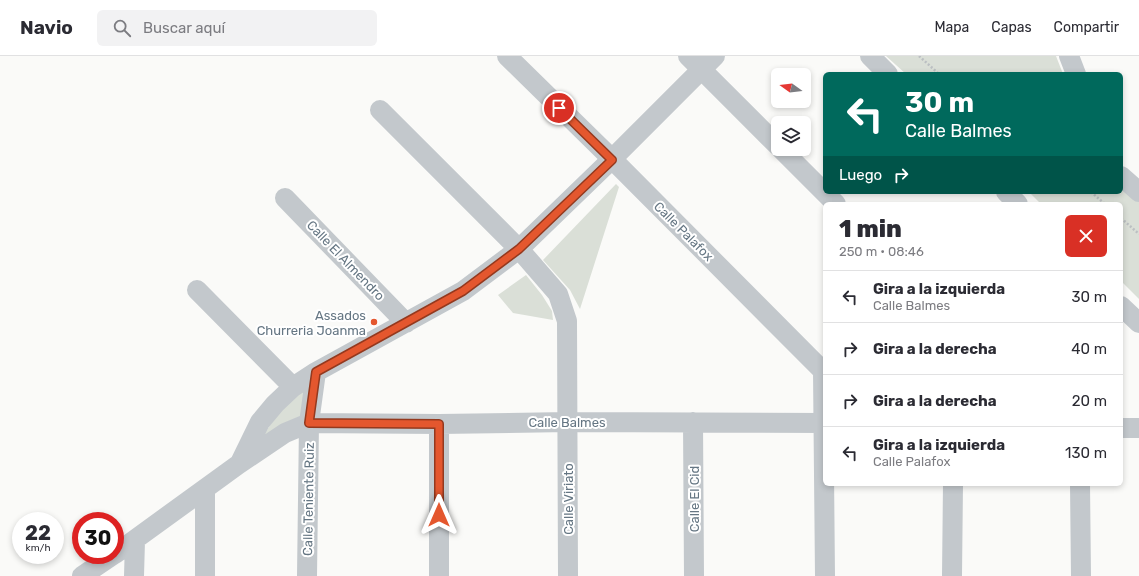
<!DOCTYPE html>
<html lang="es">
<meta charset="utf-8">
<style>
body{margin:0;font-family:Rubik,sans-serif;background:#f2f2f3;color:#2b2b33;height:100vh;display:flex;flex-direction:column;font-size:15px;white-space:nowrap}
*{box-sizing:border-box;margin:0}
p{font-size:13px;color:#7c7c81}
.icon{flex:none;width:22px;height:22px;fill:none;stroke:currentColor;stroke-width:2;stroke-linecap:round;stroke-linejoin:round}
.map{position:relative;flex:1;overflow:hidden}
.sheet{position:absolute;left:823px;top:146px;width:300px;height:284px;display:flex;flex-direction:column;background:#fff;border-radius:6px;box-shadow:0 2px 6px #0003}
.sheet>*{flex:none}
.banner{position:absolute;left:823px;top:16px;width:300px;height:122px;border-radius:6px;box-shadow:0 2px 6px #0003;background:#00695c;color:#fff;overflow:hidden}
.needle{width:26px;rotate:285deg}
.fabs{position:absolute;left:771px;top:12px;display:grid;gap:8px}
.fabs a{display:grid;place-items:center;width:40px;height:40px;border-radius:6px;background:#fff;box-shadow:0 2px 6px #0003;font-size:20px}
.speed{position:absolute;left:12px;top:456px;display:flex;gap:8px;font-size:20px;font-weight:700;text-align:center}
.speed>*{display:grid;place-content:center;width:52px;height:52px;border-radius:50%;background:#fff;box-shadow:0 2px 6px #0003;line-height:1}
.speed small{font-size:10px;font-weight:400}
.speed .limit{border:6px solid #d22;background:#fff;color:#111}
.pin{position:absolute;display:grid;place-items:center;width:34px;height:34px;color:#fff;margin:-17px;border:2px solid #fff;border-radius:50%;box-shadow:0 1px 4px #0007}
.me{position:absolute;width:44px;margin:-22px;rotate:0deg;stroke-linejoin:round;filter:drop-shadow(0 0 3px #0008)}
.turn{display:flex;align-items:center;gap:14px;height:84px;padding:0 16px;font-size:18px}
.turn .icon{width:52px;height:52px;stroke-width:2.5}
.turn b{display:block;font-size:28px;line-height:34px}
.then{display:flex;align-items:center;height:38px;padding:0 16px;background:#0003;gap:8px;font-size:15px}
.round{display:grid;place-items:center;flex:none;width:42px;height:42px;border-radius:6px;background:#f2f2f3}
.overview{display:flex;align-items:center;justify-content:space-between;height:68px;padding:0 16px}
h1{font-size:24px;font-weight:800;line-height:30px}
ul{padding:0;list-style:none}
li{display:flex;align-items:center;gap:12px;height:52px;padding:0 16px;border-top:1px solid #e1e1e2}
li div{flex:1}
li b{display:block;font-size:15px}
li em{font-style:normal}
header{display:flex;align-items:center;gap:24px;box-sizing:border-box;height:56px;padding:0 20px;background:#fff;border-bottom:1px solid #e1e1e2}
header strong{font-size:19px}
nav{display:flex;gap:22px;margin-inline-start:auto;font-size:14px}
.search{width:280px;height:36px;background:#f2f2f3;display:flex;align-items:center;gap:10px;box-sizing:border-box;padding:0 14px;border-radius:6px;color:#7c7c81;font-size:15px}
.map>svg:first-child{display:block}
.green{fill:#dadfd7}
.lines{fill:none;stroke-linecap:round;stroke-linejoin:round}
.path{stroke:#bbbfc2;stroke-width:2.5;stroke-dasharray:2 2;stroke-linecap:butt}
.minor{stroke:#c3c8cc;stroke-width:20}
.route-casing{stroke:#94391e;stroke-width:10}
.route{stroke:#e4572e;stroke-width:7}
.poi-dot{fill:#e4572e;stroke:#fff;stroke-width:1.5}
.labels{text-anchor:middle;stroke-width:4;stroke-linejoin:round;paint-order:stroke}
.street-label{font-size:13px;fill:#657683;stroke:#fff}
.poi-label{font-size:13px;fill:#657683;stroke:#fff;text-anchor:end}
</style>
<header>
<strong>Navio</strong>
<div class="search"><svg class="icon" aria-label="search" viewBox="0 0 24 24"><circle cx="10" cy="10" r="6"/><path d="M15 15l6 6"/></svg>Buscar aquí</div>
<nav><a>Mapa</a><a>Capas</a><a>Compartir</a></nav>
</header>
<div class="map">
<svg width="1139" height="520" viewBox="0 0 1139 520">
<rect width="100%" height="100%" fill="#fafaf8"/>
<path class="green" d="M886,0H1056L1063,18H906Z
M616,128L619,131L580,253L570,234L543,204Z
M1121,128L1139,144V243L1121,225V148H1041L1029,136H1121Z
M526,219L542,239L552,255L553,264L513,257L498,239Z
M308,328L303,361L263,381C274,360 291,344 308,328Z"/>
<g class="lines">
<path class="path" d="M919,0L939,18
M1091,136L1105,148
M1121,162L1139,178"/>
<path class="minor" d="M507,0L612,103L823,315L825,520
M688,0L778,90
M870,0L888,18
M1069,0L1076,18
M380,54L519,193L558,238L567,265L568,520
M781,93L836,148
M1121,120L1139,136
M1006,136L1018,148
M285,142L406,267
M197,234L293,331
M1121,250L1139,267
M693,366L694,520
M1121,372H1139
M240,407L260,366L275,348L293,331L316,316L463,235L519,193L612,103L715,0
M1080,428L1081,520
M115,498L239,408L285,377L309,367L439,368L568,366L825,367
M82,520L113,499
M134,520L135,485
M205,520V433
M307,520L309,367L316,316
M439,520V368
M952,520L953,428"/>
</g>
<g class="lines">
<g class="route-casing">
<path id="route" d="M439,459V368L309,367L316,316L463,235L519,193L612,104L559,52"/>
</g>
<use href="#route" class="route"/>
</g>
<circle class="poi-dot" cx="374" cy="266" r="4"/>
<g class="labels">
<g class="street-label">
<text transform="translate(684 175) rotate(45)" y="5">Calle Palafox</text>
<text transform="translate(346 204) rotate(46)" y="5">Calle El Almendro</text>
<text x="567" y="371">Calle Balmes</text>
<text transform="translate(308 443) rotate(-89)" y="5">Calle Teniente Ruiz</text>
<text transform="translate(568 443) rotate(-90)" y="5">Calle Viriato</text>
<text transform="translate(694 443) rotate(-90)" y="5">Calle El Cid</text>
</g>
<g class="poi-label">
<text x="366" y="264">Assados<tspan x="366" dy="15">Churreria Joanma</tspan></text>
</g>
</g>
</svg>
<div class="fabs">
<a><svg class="needle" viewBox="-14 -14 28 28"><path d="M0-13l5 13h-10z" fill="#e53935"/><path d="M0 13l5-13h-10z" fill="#7c7c81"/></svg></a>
<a><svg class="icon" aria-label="layers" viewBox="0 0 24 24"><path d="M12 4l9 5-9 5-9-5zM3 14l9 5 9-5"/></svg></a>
</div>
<div class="speed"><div>22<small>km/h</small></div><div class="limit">30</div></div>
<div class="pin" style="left:559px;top:52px;background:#d93025"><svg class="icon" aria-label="arrive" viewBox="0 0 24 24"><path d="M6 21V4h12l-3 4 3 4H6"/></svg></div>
<svg class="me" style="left:439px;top:459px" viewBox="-20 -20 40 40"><path d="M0-17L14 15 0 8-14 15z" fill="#e4572e" stroke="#fff" stroke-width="4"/></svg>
<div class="banner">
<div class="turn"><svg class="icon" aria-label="left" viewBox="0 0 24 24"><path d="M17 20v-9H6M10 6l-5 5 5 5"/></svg><div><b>30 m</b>Calle Balmes</div></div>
<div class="then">Luego<svg class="icon" aria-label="right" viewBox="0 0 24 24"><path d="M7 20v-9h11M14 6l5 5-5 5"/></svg></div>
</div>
<section class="sheet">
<div class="overview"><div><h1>1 min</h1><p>250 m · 08:46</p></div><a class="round" style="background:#d93025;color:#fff"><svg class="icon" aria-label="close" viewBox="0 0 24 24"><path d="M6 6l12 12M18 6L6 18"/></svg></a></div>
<ul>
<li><svg class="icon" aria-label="left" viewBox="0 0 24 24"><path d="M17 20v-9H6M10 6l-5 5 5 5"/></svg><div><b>Gira a la izquierda</b><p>Calle Balmes</p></div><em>30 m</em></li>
<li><svg class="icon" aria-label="right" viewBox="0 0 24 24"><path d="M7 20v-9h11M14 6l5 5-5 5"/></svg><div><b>Gira a la derecha</b></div><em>40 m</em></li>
<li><svg class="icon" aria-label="right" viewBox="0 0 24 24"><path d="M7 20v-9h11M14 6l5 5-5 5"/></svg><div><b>Gira a la derecha</b></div><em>20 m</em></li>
<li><svg class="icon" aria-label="left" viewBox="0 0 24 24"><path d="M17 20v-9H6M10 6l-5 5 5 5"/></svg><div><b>Gira a la izquierda</b><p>Calle Palafox</p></div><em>130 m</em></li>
</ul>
</section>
</div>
